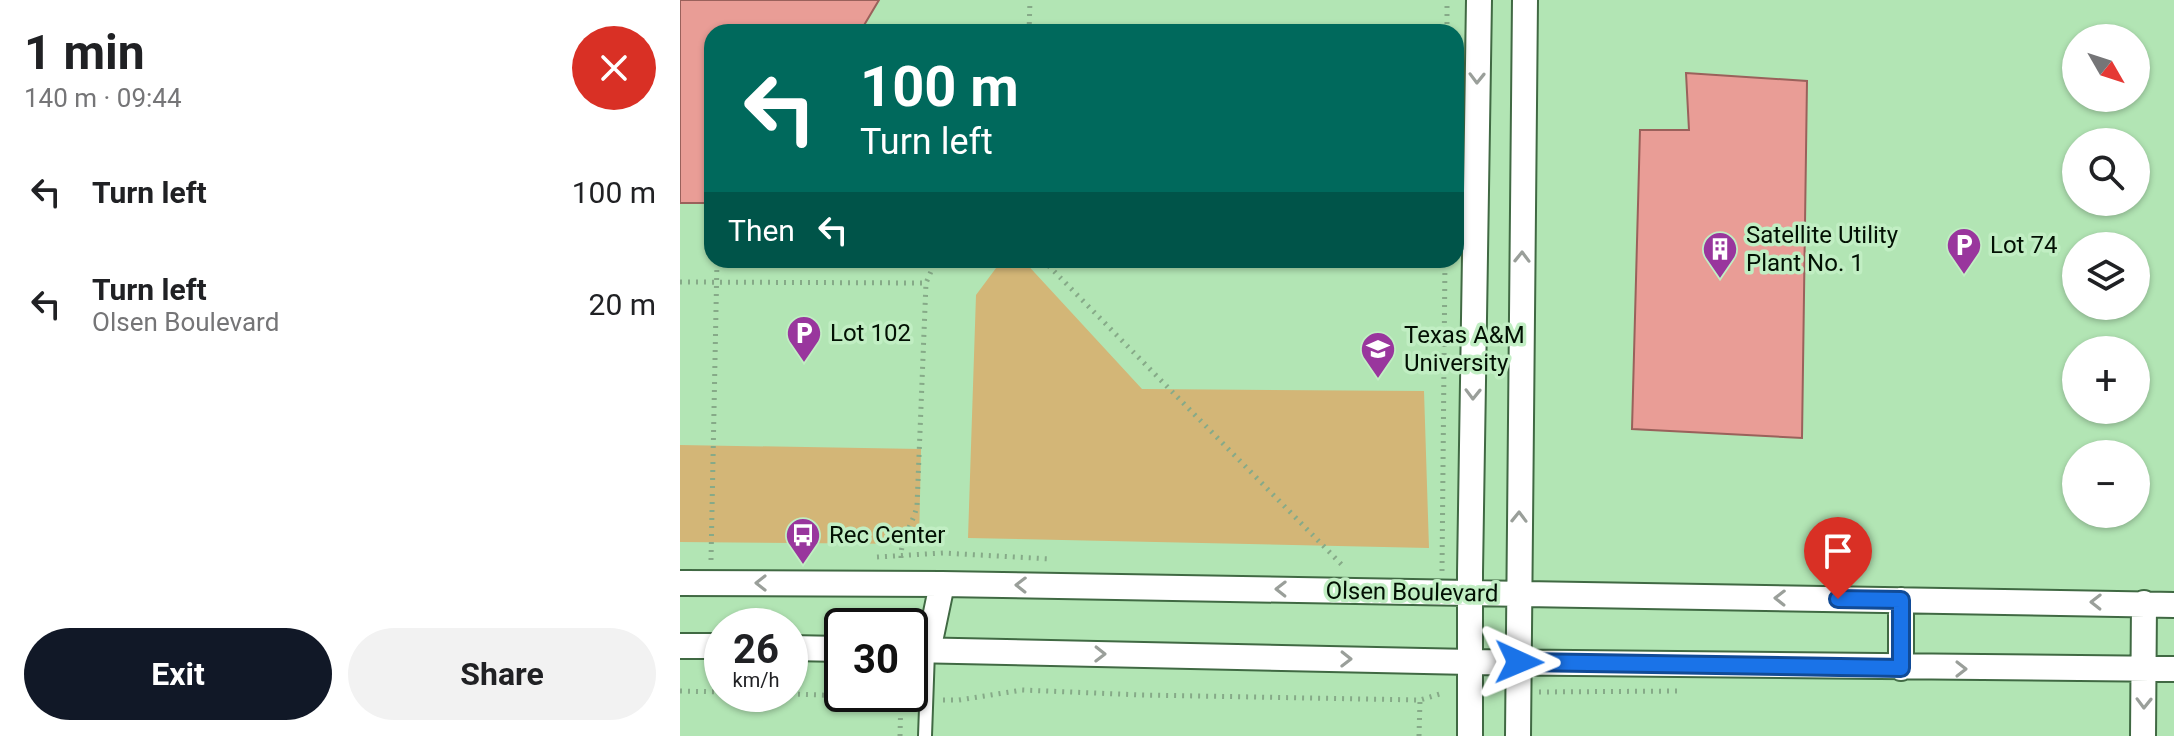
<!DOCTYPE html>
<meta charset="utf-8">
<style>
body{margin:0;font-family:Roboto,sans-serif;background:#f2f2f2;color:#202124;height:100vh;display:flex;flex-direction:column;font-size:30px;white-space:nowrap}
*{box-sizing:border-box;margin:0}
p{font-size:26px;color:#757577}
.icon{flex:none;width:44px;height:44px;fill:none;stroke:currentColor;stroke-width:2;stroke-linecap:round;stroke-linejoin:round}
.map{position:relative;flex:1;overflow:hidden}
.panel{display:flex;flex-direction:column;background:#fff;width:680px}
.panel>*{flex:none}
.top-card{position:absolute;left:24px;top:24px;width:760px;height:244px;border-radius:24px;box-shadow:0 2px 6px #0004;background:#00695c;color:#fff;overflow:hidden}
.needle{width:52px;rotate:129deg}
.tools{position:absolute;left:1382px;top:24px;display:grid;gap:16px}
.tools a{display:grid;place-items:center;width:88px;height:88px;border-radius:50%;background:#fff;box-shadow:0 2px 6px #0004;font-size:40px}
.speed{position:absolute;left:24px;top:608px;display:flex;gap:16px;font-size:40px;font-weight:700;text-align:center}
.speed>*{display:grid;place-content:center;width:104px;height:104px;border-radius:50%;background:#fff;box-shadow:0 2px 6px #0004;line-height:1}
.speed small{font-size:20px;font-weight:400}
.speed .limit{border:4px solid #111;border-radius:12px;background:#fff;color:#111}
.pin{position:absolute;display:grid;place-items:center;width:68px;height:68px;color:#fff;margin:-82px -34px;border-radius:50% 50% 50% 0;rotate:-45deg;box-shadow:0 0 8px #0007}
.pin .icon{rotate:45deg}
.me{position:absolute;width:88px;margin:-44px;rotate:91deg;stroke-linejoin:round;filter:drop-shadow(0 0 6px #0008)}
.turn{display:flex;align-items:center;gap:28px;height:168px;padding:0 24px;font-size:36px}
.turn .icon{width:104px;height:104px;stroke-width:2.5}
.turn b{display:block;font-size:56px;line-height:68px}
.then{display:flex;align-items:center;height:76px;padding:0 24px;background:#0003;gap:16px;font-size:30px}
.round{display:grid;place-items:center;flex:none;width:84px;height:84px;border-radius:42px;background:#f2f2f2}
.headline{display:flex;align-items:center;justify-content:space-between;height:136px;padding:0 24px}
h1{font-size:48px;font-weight:700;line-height:60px}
.button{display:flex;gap:16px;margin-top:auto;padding:16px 24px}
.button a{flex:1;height:92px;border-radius:48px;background:#111827;color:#fff;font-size:32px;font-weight:700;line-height:92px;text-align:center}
.button a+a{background:#f2f2f2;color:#202124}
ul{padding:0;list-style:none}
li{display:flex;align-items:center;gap:24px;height:112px;padding:0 24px}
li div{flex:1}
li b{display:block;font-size:30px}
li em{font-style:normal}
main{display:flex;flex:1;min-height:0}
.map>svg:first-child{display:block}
.built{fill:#b2e5b4;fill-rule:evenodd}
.green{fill:#d3b677}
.building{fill:#e99d96;stroke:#9a615b;stroke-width:2}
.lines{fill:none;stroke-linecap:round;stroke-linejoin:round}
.service-casing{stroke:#406943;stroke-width:16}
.minor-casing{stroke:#406943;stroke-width:28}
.path{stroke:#86aa88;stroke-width:5;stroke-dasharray:2 6;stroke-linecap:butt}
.service{stroke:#fff;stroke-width:12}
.minor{stroke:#fff;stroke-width:24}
.oneway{stroke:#9a9f9a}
.route-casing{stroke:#114b97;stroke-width:20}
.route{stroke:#1a73e8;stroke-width:14}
.labels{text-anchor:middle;stroke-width:7;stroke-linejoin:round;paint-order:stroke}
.poi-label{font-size:24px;fill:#021003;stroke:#c1eec3;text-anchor:start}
.street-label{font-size:24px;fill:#021003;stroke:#c1eec3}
</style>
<main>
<section class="panel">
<div class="headline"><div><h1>1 min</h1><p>140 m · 09:44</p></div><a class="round" style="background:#d93025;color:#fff"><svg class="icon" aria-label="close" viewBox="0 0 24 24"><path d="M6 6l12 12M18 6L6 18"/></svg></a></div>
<ul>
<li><svg class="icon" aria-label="left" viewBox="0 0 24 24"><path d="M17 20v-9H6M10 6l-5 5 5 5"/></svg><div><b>Turn left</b></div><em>100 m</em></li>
<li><svg class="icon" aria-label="left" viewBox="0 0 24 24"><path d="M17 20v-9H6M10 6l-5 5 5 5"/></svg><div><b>Turn left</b><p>Olsen Boulevard</p></div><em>20 m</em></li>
</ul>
<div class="button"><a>Exit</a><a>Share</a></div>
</section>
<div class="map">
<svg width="1494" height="736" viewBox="0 0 1494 736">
<rect width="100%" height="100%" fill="#c1eec3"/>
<path class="built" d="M0,0H1494V736H0ZM32,32H776V260H32ZM1396,38H1456V98H1396ZM1396,142H1456V202H1396ZM1396,246H1456V306H1396ZM1396,350H1456V410H1396ZM1396,454H1456V514H1396ZM42,626H110V694H42ZM162,626H230V694H162Z"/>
<path class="green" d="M322,260H343L462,389L744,391L749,548L288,538L296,295Z
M0,445L241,449L239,544L0,542Z"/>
<path class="building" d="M0,0H199L180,32H32V203H0Z
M1006,73L1127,81L1122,438L952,429L960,130H1009Z"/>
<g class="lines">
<g class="service-casing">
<path id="service" d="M245,736L248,651"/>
</g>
<g class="minor-casing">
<path id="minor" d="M0,583L262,584L1494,605
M1221,600V668
M0,646H42
M110,648L162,649
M230,650L791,662L1494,669
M248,651L262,584
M790,736V573L799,0
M838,736L845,0
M1463,736L1464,603"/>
</g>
<path class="path" d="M349,32L350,0
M767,32V0
M363,260L665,568
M0,282L246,283L256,260
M197,557L263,553L371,559
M221,558C221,536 232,527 237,506L246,283
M31,560L37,260
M762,571L765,260
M222,608V626
M0,691L42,692
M859,692L1001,691
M110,694L229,698
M263,700H279L342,690L462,695L740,700L763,693
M220,736L221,695
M739,736L740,700"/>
<use href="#service" class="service"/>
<use href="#minor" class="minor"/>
</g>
<defs><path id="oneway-chevron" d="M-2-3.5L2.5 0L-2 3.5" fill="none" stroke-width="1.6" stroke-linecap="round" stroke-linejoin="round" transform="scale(2)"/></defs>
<g class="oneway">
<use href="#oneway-chevron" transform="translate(797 78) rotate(91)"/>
<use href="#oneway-chevron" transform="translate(842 257) rotate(-89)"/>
<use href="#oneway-chevron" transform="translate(793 394) rotate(91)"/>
<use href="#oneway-chevron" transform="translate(839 517) rotate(-89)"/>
<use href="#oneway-chevron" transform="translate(81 583) rotate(-180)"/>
<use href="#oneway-chevron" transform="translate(341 585) rotate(-179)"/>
<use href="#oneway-chevron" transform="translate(601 589) rotate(-179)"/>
<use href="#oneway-chevron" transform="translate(1100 598) rotate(-179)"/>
<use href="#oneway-chevron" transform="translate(1416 602) rotate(-179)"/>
<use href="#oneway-chevron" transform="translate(420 654) rotate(1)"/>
<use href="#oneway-chevron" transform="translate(666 659) rotate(1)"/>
<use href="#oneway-chevron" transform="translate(1281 669)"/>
<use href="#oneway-chevron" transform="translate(1464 703) rotate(91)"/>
</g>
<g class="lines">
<g class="route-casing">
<path id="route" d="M839,662L1221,668V600L1158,599"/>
</g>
<use href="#route" class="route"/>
</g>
<defs>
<g id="parking-pin" transform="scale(1.8)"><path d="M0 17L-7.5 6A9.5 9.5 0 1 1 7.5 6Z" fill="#99369d" stroke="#c1eec3"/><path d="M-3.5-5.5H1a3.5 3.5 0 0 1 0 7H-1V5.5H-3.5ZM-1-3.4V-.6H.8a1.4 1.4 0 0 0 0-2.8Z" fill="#fff"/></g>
<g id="building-pin" transform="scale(1.8)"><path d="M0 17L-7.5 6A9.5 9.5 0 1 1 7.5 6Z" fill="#99369d" stroke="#c1eec3"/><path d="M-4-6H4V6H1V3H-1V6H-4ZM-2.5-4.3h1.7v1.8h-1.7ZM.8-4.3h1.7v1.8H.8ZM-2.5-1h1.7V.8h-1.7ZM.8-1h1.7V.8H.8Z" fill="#fff"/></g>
<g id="university-pin" transform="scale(1.8)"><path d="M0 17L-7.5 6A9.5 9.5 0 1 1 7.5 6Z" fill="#99369d" stroke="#c1eec3"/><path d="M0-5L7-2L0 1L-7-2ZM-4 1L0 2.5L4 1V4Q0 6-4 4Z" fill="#fff"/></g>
<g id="bus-pin" transform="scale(1.8)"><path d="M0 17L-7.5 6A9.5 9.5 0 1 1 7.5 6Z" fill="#99369d" stroke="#c1eec3"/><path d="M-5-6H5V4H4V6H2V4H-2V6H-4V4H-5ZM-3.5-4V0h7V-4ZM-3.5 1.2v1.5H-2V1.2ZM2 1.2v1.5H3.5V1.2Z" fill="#fff"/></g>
</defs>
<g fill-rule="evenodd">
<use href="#parking-pin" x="1284" y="245"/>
<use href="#building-pin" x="1040" y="249"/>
<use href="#parking-pin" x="124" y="333"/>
<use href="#university-pin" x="698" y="349"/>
<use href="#bus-pin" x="123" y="535"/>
</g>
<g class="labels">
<g class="poi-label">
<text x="1066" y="243">Satellite Utility<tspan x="1066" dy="28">Plant No. 1</tspan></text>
<text x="1310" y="253">Lot 74</text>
<text x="150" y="341">Lot 102</text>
<text x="724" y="343">Texas A&amp;M<tspan x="724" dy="28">University</tspan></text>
<text x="149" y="543">Rec Center</text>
</g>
<g class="street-label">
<text transform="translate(732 592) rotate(1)" y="8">Olsen Boulevard</text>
</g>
</g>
</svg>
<div class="tools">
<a><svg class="needle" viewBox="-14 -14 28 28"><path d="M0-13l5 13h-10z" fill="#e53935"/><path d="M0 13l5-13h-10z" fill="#757577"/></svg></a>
<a><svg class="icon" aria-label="search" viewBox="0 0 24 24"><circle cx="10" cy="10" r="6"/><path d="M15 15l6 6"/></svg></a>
<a><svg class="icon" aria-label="layers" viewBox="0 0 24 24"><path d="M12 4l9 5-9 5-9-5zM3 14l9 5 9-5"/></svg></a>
<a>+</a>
<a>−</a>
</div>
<div class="speed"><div>26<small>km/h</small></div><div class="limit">30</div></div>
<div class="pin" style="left:1158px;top:599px;background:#d93025"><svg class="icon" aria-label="arrive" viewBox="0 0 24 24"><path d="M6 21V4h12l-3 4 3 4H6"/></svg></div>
<svg class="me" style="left:839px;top:662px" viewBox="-20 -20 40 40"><path d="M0-17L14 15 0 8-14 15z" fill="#1a73e8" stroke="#fff" stroke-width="4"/></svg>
<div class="top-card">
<div class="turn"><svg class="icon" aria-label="left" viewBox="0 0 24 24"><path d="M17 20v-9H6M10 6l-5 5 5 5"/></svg><div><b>100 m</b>Turn left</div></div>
<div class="then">Then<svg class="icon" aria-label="left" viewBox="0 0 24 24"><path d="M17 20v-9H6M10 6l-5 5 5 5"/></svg></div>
</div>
</div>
</main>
